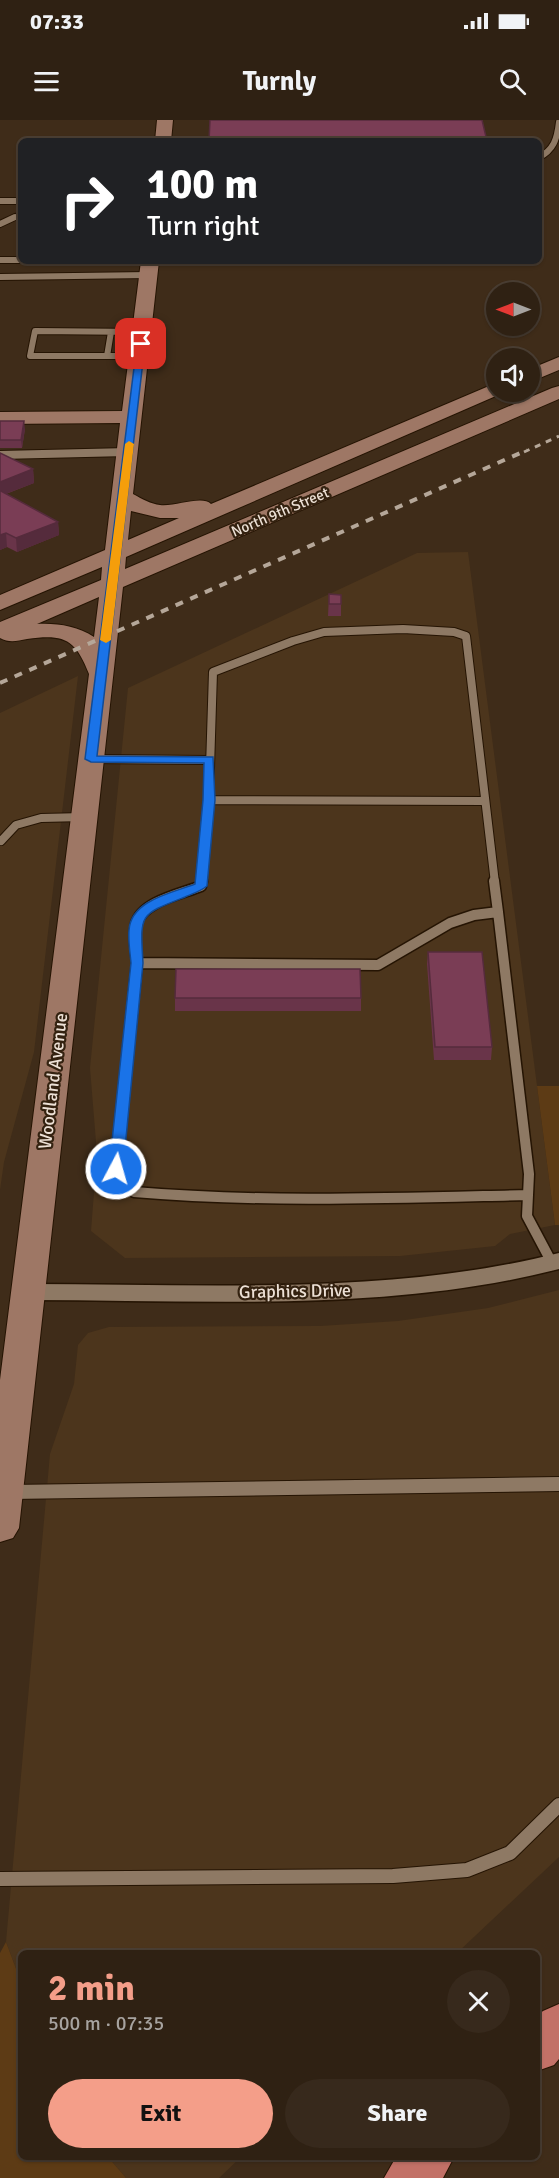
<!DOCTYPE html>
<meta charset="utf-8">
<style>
body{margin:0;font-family:Signika,sans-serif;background:#37291c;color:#f1f3f6;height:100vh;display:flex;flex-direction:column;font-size:22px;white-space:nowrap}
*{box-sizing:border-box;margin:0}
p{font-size:20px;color:#a7a3a0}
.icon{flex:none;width:33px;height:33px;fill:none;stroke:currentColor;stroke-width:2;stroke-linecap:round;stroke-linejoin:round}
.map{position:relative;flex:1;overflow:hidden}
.drawer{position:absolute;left:18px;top:1830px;width:522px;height:210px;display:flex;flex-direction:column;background:#2f2113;border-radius:9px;box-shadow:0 2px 4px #0004,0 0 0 2px #4a3e33}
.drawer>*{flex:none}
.guide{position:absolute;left:18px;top:18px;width:524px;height:126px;border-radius:9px;box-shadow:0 2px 4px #0004,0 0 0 2px #4a3e33;background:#202124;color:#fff;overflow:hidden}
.needle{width:39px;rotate:270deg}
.controls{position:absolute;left:486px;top:162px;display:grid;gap:12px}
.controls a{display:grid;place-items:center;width:54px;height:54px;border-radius:50%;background:#2f2113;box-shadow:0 2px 4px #0004,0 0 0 2px #4a3e33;font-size:30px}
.pin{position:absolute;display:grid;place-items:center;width:51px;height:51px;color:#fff;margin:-26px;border-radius:12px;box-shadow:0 3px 9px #0006}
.me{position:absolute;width:66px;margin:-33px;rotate:6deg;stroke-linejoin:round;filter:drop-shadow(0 0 4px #0008)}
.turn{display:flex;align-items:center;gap:21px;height:126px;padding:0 30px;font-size:27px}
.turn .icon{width:78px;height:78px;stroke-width:2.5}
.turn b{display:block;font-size:42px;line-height:51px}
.round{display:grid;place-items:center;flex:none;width:63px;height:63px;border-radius:32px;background:#37291c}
.overview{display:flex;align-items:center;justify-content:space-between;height:102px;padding:0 30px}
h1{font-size:36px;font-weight:700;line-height:45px;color:#f49e89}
.button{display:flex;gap:12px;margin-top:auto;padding:12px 30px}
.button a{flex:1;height:69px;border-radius:36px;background:#f49e89;color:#111;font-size:24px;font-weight:700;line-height:69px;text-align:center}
.button a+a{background:#37291c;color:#f1f3f6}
.status{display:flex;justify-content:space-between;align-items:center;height:42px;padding:0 30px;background:#2f2113;direction:ltr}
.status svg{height:16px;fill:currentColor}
header{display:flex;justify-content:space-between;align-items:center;height:78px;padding:0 30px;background:#2f2113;font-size:27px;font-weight:700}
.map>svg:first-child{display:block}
.built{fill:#4c351c}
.green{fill:#5d3b15}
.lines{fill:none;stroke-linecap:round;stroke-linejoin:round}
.lane-far3-casing{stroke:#251403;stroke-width:8}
.lane-far2-casing{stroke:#251403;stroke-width:10}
.lane-far1-casing{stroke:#251403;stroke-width:13}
.lane-casing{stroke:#251403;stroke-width:16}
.street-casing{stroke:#251403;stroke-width:3}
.secondary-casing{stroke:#251403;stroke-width:2}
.highway-casing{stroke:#251403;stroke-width:2}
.lane-far3{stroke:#8e7964;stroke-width:6}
.lane-far2{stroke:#8e7964;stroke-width:8}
.lane-far1{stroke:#8e7964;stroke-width:10}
.lane{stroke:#8e7964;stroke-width:14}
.street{fill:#8e7964;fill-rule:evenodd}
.secondary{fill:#9e7765;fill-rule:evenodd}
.highway{fill:#c27167;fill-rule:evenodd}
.rail-far1{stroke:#b5a799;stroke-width:3;stroke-dasharray:6 6;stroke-linecap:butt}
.rail{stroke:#b5a799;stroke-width:4;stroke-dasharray:8 8;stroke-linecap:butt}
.wall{fill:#693449}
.shaded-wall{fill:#552b3c}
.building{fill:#7a3d55;stroke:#552b3c;stroke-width:1.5}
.route{fill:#1a73e8;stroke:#114b97;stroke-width:1.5}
.slow{fill:#f59e0b}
.labels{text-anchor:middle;stroke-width:4.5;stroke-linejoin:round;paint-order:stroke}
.far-street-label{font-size:15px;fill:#ede1d6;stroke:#342210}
.street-label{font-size:18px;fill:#ede1d6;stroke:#342210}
</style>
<div class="status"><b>07:33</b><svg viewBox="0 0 49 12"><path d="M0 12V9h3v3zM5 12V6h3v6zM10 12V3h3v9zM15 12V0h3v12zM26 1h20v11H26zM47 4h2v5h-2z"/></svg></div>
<header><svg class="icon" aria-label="menu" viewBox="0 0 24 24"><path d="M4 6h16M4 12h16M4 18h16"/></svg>Turnly<svg class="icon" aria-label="search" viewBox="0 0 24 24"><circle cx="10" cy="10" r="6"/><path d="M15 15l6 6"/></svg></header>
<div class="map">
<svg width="559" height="2058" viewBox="0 0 559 2058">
<rect width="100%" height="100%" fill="#3f2c19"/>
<path class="built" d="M468,432L555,1105L510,1114L495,1126L400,1136L125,1138L91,1111L97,1034L90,948L128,568L417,433Z
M78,556L34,932L4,1042L0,1070V593Z
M559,1170V1737L457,1833H21V1862L6,1822L50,1334L74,1264L78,1225L88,1213L109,1207L320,1206L398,1201L488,1188Z
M108,2037H241L219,2058H126Z"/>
<path class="green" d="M537,966H559V1105H555Z
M6,1822L21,1862V2037H108L126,2058H0V1833Z"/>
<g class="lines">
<g class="lane-far3-casing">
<path id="lane-far3" d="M538,38C554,30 557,19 559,2
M0,81H21
M0,104L15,97
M0,140H21
M0,157L149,155
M107,236L111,212
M139,236H30L35,211L142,212"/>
</g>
<g class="lane-far2-casing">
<path id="lane-far2" d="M0,335L128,332
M91,639L209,640
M209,680L485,681
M1,721L16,705L41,698L84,697
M202,763L209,680L213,552L293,521L324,512L403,509L454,512L466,516L495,763"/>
</g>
<g class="lane-far1-casing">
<path id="lane-far1" d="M494,761L498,792
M498,792L529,1054L528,1075C396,1078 265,1083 134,1072L116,1049L137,843L378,845L450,803L474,795Z
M137,843C136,830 133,817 136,804C142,781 182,774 201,766L202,761
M528,1075L527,1096L552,1143"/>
</g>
<g class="lane-casing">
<path id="lane" d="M10,1372L559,1364
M0,1759L393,1756L467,1750L510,1733L559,1685"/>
</g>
<g class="street-casing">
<path id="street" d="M559,1133V1149C388,1193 203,1180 28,1180L20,1178L16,1172L20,1166L28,1164C203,1164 388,1176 559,1133Z"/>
</g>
<g class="secondary-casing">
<path id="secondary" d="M157,0H173L171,21H155Z
M141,141H159L133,374C142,379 151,384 160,385C175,387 202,375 211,384L489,266L496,264V272H505L126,437L125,449L552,268L559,266V279L123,467L19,1408L13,1418L0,1422V1260L89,554C75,519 65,514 27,519C17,521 9,523 0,518V502L101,460L102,447L0,490V475L105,430L120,303L0,304V292L122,291ZM131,391L160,398H179L128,420ZM99,477L94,517C77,506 57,503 37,504Z
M559,237V250L530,262V249Z"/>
</g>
<g class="highway-casing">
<path id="highway" d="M559,1884V1939L554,1945L537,1951V1896L543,1891Z
M396,2037H454L443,2058H384Z"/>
</g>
<use href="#lane-far3" class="lane-far3"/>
<use href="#lane-far2" class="lane-far2"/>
<use href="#lane-far1" class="lane-far1"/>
<use href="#lane" class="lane"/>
<use href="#street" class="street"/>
<use href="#secondary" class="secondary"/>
<use href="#highway" class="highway"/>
<path class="rail-far1" d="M524,332L559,316"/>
<path class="rail" d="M0,563L527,330"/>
</g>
<path class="wall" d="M0,301L25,309L22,328H0Z
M0,333L33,349L34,363L6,374L58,402L59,415L17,432L7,427L0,430Z
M329,474L341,475V496H328Z
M428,832L492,927L491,940H434L427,844Z
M175,878H361V891H175Z"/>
<path class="shaded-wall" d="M24,301L25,309L22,328L21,320Z
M33,349L34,363L0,376V362Z
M58,402L59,415L17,432L16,418Z
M6,413L7,427L0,430V415Z"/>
<path class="building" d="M210,0H482L487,21H209Z
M0,301H24L21,320H0Z
M0,333L33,349L0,362Z
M0,371H1L58,402L16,418L6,413L0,415Z
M329,474L341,475V484H329Z
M428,832H482L492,927H435Z
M176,849H360L361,878H175Z"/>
<path class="route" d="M141,221L145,224L97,636L213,637L215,680L207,766C201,771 192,774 185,777C139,795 140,793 143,843L123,1049L116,1054L109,1049L131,843C130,832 128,821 129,810C131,780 172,773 195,764L203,680L204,643L91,642L85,639L137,224Z"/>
<path class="slow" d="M129,321L134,324L111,520L106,523L100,520L125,324Z"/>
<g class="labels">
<g class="far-street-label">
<text transform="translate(280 392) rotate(-23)" y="5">North 9th Street</text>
</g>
<g class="street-label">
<text transform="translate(53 961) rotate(-83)" y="6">Woodland Avenue</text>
<text transform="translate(295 1171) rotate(-1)" y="6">Graphics Drive</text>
</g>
</g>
</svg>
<div class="controls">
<a><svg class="needle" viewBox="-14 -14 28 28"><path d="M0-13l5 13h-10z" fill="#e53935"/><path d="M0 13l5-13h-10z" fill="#a7a3a0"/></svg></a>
<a><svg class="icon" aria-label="sound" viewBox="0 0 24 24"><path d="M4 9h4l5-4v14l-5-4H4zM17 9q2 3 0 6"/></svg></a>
</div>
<div class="pin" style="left:141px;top:224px;background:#d93025"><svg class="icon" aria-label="arrive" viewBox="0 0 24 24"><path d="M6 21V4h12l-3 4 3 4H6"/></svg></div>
<svg class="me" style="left:116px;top:1049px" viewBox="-20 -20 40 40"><circle r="17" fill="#1a73e8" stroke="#fff" stroke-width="3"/><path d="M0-11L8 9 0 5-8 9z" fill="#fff"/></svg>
<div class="guide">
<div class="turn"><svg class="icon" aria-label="right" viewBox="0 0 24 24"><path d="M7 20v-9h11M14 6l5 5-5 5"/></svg><div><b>100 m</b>Turn right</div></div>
</div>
<section class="drawer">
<div class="overview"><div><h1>2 min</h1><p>500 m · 07:35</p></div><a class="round"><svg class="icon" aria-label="close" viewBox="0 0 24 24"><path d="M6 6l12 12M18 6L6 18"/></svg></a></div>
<div class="button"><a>Exit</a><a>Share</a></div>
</section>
</div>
